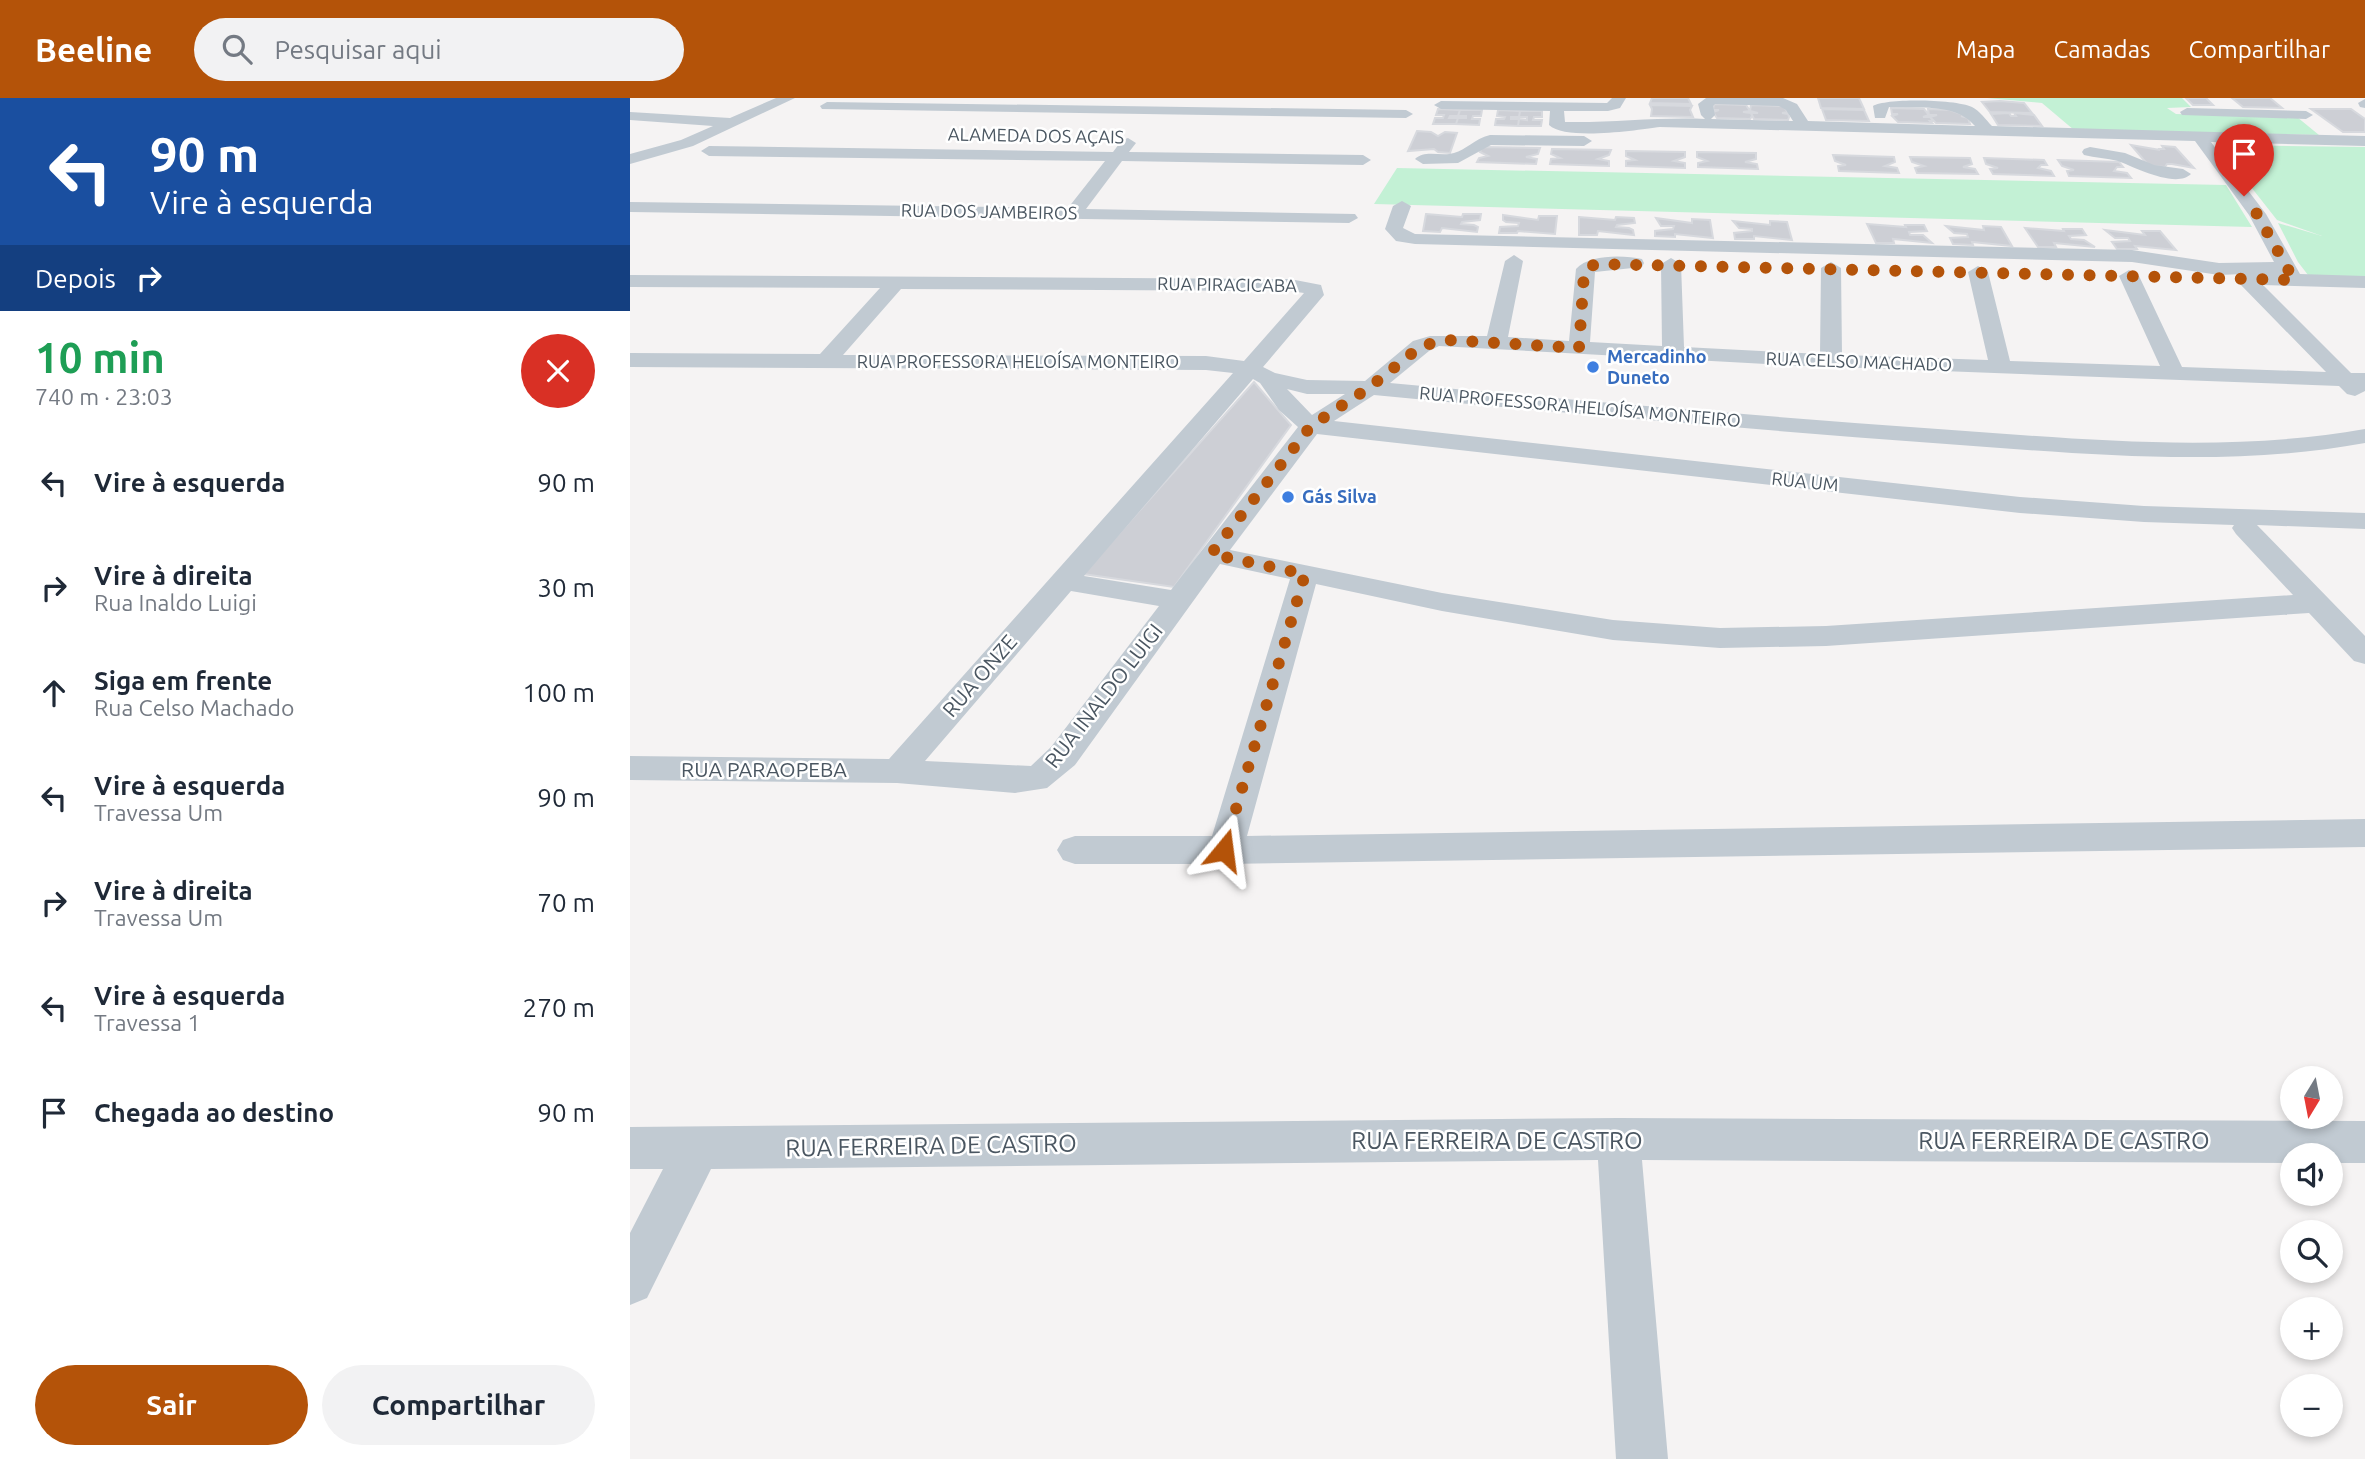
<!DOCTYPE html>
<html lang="pt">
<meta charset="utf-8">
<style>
body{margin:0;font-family:Ubuntu,sans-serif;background:#f2f2f3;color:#1f2937;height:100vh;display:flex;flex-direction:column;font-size:26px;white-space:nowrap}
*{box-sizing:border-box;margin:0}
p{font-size:23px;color:#747a83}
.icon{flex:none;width:38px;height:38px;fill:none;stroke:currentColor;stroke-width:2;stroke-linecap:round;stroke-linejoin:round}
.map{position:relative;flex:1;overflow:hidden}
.sheet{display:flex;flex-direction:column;background:#fff;width:630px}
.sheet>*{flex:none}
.banner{background:#1a4fa0;color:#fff;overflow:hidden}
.needle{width:46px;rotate:190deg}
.buttons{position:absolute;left:1650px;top:968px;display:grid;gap:14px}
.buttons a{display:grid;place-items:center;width:63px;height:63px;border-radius:50%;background:#fff;box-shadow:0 4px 10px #0003;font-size:35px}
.pin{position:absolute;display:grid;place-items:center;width:60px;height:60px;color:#fff;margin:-72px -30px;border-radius:50% 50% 50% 0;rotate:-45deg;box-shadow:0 0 7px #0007}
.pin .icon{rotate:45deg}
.me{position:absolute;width:77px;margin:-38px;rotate:16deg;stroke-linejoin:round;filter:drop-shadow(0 0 5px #0008)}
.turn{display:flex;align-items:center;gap:24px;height:147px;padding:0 35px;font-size:32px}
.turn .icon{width:91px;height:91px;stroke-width:2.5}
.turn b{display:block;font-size:49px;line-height:60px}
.then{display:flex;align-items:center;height:66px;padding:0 35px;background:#0003;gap:14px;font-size:26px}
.round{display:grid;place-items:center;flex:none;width:74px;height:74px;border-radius:37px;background:#f2f2f3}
.summary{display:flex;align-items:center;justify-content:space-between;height:119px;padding:0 35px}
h1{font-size:42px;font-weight:700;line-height:52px;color:#1e9e55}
.button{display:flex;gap:14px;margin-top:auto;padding:14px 35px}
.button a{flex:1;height:80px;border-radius:42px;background:#b45309;color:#fff;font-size:28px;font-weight:700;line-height:80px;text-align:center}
.button a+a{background:#f2f2f3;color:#1f2937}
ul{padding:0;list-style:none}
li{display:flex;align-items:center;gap:21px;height:105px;padding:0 35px}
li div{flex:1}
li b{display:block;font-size:26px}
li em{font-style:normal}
header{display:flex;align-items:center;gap:42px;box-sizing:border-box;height:98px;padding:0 35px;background:#b45309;color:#fff}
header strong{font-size:33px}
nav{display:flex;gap:38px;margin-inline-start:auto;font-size:24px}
.search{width:490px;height:63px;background:#f2f2f3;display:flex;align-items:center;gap:18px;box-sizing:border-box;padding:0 24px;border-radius:38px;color:#747a83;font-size:26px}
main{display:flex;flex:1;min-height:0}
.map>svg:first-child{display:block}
.green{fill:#c3f1d5}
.building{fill:#cdcfd5;stroke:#d7d9de;stroke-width:2}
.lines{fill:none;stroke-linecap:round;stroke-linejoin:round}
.minor{fill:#c1cad2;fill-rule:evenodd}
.route{stroke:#b45309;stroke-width:12;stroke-dasharray:0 21.6}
.shop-dot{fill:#3f7fe0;stroke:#fff;stroke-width:2.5}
.labels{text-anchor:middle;stroke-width:5;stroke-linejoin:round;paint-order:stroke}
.far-street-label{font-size:18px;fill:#4a5661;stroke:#fff}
.far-shop-label{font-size:18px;font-weight:bold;fill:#366cbe;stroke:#fff;text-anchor:start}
.street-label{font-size:21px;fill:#4a5661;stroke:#fff}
.near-street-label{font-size:24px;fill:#4a5661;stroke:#fff}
</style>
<header>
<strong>Beeline</strong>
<div class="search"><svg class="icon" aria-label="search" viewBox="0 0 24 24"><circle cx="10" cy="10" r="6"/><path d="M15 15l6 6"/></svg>Pesquisar aqui</div>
<nav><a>Mapa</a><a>Camadas</a><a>Compartilhar</a></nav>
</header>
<main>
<section class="sheet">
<div class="banner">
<div class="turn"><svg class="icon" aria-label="left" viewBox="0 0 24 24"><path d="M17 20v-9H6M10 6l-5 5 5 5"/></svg><div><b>90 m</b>Vire à esquerda</div></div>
<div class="then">Depois<svg class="icon" aria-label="right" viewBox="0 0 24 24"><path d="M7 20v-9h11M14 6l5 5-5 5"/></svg></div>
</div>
<div class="summary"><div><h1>10 min</h1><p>740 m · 23:03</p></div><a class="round" style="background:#d93025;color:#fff"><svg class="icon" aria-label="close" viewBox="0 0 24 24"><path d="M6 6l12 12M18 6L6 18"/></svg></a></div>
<ul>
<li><svg class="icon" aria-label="left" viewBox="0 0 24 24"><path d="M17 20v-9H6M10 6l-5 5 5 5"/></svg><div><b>Vire à esquerda</b></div><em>90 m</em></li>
<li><svg class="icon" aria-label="right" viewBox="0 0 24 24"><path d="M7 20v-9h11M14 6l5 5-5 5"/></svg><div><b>Vire à direita</b><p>Rua Inaldo Luigi</p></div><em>30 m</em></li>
<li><svg class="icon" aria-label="ahead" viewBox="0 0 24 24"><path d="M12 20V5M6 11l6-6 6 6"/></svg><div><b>Siga em frente</b><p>Rua Celso Machado</p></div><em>100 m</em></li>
<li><svg class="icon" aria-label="left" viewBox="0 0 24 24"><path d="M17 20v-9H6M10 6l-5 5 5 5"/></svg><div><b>Vire à esquerda</b><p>Travessa Um</p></div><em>90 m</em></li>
<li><svg class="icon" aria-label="right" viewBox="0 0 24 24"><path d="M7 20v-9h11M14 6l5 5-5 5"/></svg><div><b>Vire à direita</b><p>Travessa Um</p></div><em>70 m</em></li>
<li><svg class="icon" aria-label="left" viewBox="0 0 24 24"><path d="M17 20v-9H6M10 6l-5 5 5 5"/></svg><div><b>Vire à esquerda</b><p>Travessa 1</p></div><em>270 m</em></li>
<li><svg class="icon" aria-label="arrive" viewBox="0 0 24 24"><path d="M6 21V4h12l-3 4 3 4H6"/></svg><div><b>Chegada ao destino</b></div><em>90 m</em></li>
</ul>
<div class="button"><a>Sair</a><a>Compartilhar</a></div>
</section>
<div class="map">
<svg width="1735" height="1361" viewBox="0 0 1735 1361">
<rect width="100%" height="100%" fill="#f5f3f3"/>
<path class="green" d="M1357,0H1552L1561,9L1537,10L1546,16L1667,19L1689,37L1444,32L1412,5Z
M1588,47L1735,49V179L1678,177L1668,164L1648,125L1692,138L1647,122Z
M767,70L1596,87L1622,129L744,106Z"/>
<path class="building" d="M1022,0H1058L1061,6L1020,5Z
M1188,0H1229L1234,11L1191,10Z
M1556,0H1576L1583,7H1563Z
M1602,0H1640L1652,10L1613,9Z
M1370,3L1394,5L1402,15L1360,14L1352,4Z
M1084,6L1116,7L1120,13L1113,14L1121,15L1122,18L1120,21L1087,20L1083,14L1089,12H1083Z
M1020,7L1062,8L1060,12L1063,19L1021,18L1022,11Z
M1121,7L1153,8L1158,14L1152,15L1158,16L1159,19L1158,22L1124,21L1121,15H1128L1120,13Z
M1261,10L1294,11L1299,17L1293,19H1300L1303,23H1300L1302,25L1268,24L1262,18L1268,16H1262Z
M808,11L830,12L828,18H820L819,20H828L826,26H803L805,20H813L814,17H806Z
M1192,11L1234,12L1239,23L1196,22Z
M1298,11L1320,12L1337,18H1331L1338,20L1340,26L1306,25L1300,19L1307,17H1299Z
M1681,11H1721L1735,21V34H1713Z
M830,12H852L851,18H843L842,21H850L849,27L826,26L828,20H836V18H828Z
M868,12L890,13L889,19H881V21H889L888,28L865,27L866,21H874L875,19L867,18Z
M890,13H912V19H904L903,22H912L911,28H888L889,21L897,22V19H889Z
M1379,15L1381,18H1386L1384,15L1404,17L1412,28L1368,27L1361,16Z
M787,33L801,34L808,38L815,34L827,35L820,55L808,54L804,51L778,53Z
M1501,47L1530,52L1528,51H1534L1532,48L1545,49L1564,70L1542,66H1537L1535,69L1519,68Z
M852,49L910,50L908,56L896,59L907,61L906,66L847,64L849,60L858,58L850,54Z
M922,51L981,52L979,57L968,61L979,63V68L920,66L921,61L930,60L921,56Z
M996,53L1055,54V59L1044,63L1055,65V70L996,68V63L1005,62L996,58Z
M1067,54L1126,55V61L1115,64L1127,66L1128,71L1068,69V65L1077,63L1067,59Z
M1203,57L1264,59L1265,64L1255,68L1267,70L1269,75L1209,73L1208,68L1216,67L1205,63Z
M1280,59L1340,60L1342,66L1333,69L1345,71L1348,76L1287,75L1285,70L1294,68L1282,64Z
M1354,60L1414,62L1417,67H1411L1408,70L1421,73L1424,78L1363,76L1360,71L1368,70L1356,66Z
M1428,62L1489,64L1493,69H1487L1484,73L1497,75L1501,80L1439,78L1437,73L1444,72L1432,68Z
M796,116L832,119L833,116H851L850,122L832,124L831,126L844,127L848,129L847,134L812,130L810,134L793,133Z
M873,117L908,122L909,118H927L925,136L888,133L887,135H869L870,129L888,128L889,125L876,124L873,122Z
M949,119L985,122L986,119L1004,120L1005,125L987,127L986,129L999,130L1003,132L1004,137L968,133L967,137H949Z
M1026,120L1062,125V121L1080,122L1083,140L1045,136V139L1025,138V133L1043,131L1044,128H1031Z
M1103,123L1140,127V123L1157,124L1162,142L1124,138V141H1105L1104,135L1122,133V131L1109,130Z
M1237,126L1276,129L1275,127H1294L1297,133L1279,134L1280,137H1293L1302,145L1263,141L1264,145H1246Z
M1316,128L1354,132L1353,128L1371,129L1382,148L1342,144L1343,147L1323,146L1320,140L1338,139L1337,136L1324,135Z
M1395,130L1434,133L1433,131H1452L1456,137L1439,138L1441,141L1454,142L1465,149L1424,145L1426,149H1408Z
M1475,132L1515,137L1512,133H1530L1546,152L1505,148L1507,151H1487L1482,144L1500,143L1498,140H1485Z
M624,284L661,327L544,489L453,476Z"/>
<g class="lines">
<path class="minor" d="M146,0H165L63,48L0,66V56L51,42L83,28L0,22V14L100,20Z
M982,0H996L990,10L978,13H934L935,24C982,25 1028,19 1075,21L1071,17L1068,6L1076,0H1153L1167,6L1178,23L1345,28C1325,4 1288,11 1259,9L1255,20H1245L1243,8C1256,0 1325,1 1342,9C1350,13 1356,22 1362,28L1735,38V48L1581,44L1636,116L1670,176L1735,178V190L1633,187L1721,275H1735V293L1725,298L1717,296L1709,288L1154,267L809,248L799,253L760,285C942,302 1125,318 1308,331C1449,341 1595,356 1735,331V345C1593,371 1445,355 1303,345C1116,331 930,315 744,297L704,323L1390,399L1514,408L1735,415V431L1627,427L1735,538V566L1724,563L1679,515L1196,548L1090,550L983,542L812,513L686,486L617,738L1735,721V749L595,766H445L433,762L427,752L433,742L445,738H582L660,481L590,466L445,667L417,690L385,695L267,685L0,682V658L259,661L603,275L576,272L0,269V255L190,256L250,190L0,189V177L660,181L691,187L694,197L633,269L645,275L677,282L735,283L783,243L800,238H857L875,163L884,157L893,163L878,239L939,243L946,171C959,156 994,157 1012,161L1014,165L1012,169L965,174L960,244L1032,248L1031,166L1041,160L1051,166L1054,249L1190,256L1191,170L1201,164L1211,170L1212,257L1358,262L1338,174L1348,168L1358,174L1380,263L1530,268L1489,178L1499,172L1509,178L1552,269L1696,274L1609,185L1606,181L1613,176L1589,177L1502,164L785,146L766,143L755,131L763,108L772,103L781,108L773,130L785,136L1502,152L1589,165L1644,164L1619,117L1565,43L1030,29C1007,32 936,43 919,27L920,13L811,11L804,7L811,3L977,5ZM1085,6L1149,8L1156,12L1163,23L1081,21L1085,17L1083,8ZM271,191L660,193L674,195L614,263L576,258L213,257ZM623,281L630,285L649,312L668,329L541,492L454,478ZM657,291L677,296H715L682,317ZM687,336L1390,415L1514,424L1604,427L1602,430L1606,436L1663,497L1196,528L1090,530L983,522L812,495L600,452ZM441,493L529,508L421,649L401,668L295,663Z
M1735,1V10L1730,9L1728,5Z
M197,4L776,12L783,16L776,20L192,11L190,8Z
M1557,10L1676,13L1683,17L1676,21L1552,17L1550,14Z
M860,37L954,38L962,43L954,48L861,47L828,65L793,66L785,61C795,51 811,59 824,55C836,52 844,41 860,37Z
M498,40L506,45L499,54L733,57L741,62L733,67L492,63L456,111L725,116L728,120L719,125L0,114V104L438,110L475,63L79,58L71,53L79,48L483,54L492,42Z
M1460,49L1495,55L1524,67L1553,71L1561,76C1546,91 1504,69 1488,63C1477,60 1465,60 1454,57L1452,54L1454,51Z
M988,1020L1735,1023V1065H1701V1057H1662V1065L1012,1062L1038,1361H986L968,1062L81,1071L17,1200L0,1207V1135L33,1071H0V1029Z"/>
</g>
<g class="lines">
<path class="route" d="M594,752L675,476L581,456L681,328L740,289L791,248L818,242L949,250L954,175L960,168L968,166L1664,182L1627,116L1614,98"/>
</g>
<g class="shop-dot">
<circle cx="963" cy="269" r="7"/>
<circle cx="658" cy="399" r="7"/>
</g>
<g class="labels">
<g class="far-street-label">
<text transform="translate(406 38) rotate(1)" y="6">ALAMEDA DOS AÇAIS</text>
<text transform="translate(359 114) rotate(1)" y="6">RUA DOS JAMBEIROS</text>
<text transform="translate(597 187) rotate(1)" y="6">RUA PIRACICABA</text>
<text x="388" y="270">RUA PROFESSORA HELOÍSA MONTEIRO</text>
<text transform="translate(1229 264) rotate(2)" y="6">RUA CELSO MACHADO</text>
<text transform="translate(950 309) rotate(5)" y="6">RUA PROFESSORA HELOÍSA MONTEIRO</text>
<text transform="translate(1175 384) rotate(6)" y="6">RUA UM</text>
</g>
<g class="far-shop-label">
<text x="977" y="265">Mercadinho<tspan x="977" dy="21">Duneto</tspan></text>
<text x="672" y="405">Gás Silva</text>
</g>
<g class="street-label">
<text transform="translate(350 578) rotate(-49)" y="7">RUA ONZE</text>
<text transform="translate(474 598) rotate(-52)" y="7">RUA INALDO LUIGI</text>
<text x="134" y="679">RUA PARAOPEBA</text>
</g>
<g class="near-street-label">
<text x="867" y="1051">RUA FERREIRA DE CASTRO</text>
<text x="1434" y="1051">RUA FERREIRA DE CASTRO</text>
<text transform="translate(301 1048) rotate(-1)" y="8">RUA FERREIRA DE CASTRO</text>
</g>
</g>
</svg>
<div class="buttons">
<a><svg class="needle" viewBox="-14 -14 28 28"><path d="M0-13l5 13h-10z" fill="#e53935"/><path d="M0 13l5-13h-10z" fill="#747a83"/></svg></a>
<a><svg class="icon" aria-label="sound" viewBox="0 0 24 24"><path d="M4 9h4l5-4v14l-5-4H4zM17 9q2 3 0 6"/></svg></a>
<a><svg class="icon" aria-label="search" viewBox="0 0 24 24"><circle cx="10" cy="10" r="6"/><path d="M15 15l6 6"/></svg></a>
<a>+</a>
<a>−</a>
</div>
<div class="pin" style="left:1614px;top:98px;background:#d93025"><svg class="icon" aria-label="arrive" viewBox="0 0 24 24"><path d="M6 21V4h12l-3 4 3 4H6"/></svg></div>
<svg class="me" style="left:594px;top:752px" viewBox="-20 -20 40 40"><path d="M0-17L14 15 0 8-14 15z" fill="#b45309" stroke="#fff" stroke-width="4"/></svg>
</div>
</main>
